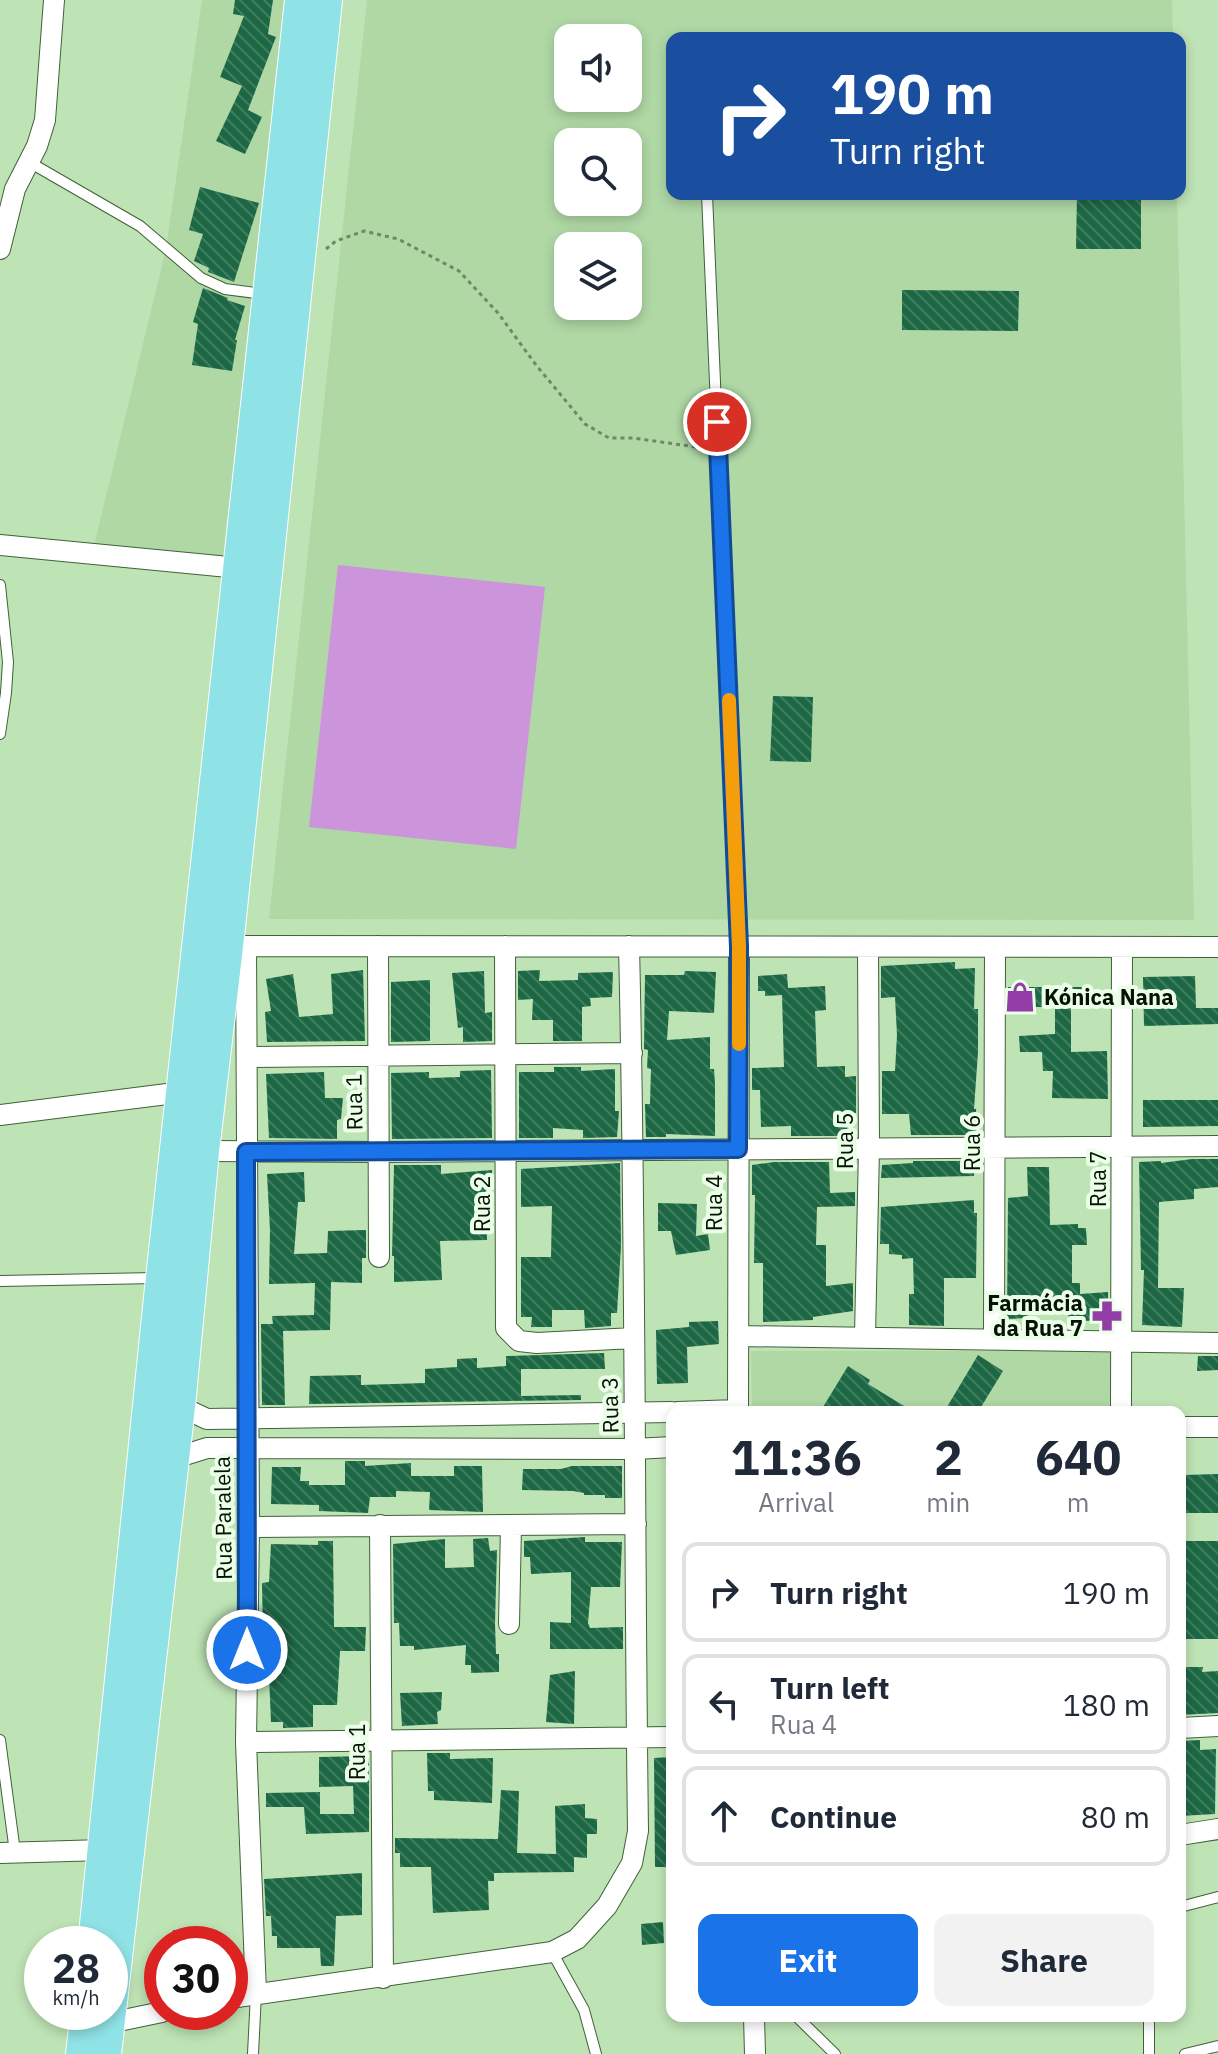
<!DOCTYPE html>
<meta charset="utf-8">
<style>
body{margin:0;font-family:"IBM Plex Sans",sans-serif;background:#f2f2f3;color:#1f2937;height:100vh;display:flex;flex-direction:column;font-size:30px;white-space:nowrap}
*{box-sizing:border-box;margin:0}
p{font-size:26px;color:#747a83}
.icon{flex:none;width:44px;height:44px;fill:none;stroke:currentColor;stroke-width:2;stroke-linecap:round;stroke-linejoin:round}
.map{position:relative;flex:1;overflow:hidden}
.sheet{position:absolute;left:666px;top:1406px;width:520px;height:616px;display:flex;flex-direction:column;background:#fff;border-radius:16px;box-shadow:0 4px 12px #0003}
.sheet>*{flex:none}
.top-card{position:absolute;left:666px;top:32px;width:520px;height:168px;border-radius:16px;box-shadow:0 4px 12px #0003;background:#1a4fa0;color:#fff;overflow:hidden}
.controls{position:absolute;left:554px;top:24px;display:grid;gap:16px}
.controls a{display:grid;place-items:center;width:88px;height:88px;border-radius:16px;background:#fff;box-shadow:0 4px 12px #0003;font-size:40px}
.speed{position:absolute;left:24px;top:1926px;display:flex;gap:16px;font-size:40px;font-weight:700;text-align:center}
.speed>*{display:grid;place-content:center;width:104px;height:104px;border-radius:50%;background:#fff;box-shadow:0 4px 12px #0003;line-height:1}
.speed small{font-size:20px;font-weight:400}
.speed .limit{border:12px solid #d22;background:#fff;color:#111}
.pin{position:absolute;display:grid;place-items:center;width:68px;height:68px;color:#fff;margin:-34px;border:4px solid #fff;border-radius:50%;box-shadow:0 2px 8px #0007}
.me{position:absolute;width:88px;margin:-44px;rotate:0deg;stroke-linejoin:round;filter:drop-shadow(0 0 6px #0008)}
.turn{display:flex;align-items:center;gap:28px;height:168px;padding:0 32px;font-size:36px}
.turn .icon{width:104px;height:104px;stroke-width:2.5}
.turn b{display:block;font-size:56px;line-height:68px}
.eta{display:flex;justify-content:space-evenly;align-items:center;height:136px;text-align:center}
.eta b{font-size:48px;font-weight:800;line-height:56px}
.action{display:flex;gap:16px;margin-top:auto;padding:16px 32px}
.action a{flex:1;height:92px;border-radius:16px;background:#1a73e8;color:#fff;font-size:32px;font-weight:800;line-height:92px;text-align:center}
.action a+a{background:#f2f2f3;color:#1f2937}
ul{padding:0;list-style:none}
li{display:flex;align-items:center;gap:24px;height:100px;margin:0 16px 12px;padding:0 16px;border:4px solid #e0e1e3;border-radius:16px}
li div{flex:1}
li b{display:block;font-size:30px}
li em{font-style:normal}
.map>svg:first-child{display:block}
.built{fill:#afd8a5;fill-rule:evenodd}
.pitch{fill:#cc94da}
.building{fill:url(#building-back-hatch)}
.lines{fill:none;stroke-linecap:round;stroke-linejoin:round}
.service-casing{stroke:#416139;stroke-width:12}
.minor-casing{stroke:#416139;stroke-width:22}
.primary-casing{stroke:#fff;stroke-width:34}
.path{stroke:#6e8868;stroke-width:3;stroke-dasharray:4 4;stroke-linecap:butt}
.service{stroke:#fff;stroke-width:10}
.minor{stroke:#fff;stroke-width:20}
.primary{stroke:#8fe2e6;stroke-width:32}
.route-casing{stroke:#114b97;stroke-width:20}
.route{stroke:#1a73e8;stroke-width:14}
.slow{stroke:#f59e0b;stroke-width:14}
.labels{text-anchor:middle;stroke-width:8;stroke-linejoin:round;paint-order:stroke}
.poi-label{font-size:22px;font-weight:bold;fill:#061204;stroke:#ebfee7;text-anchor:start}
.street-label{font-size:22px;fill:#061204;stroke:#ebfee7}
</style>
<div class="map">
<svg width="1218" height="2054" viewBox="0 0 1218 2054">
<defs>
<pattern id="building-back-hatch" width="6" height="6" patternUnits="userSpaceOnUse" patternTransform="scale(2)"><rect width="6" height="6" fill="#1c6845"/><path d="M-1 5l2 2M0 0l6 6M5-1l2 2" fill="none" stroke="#427c61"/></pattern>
</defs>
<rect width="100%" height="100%" fill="#bee3b5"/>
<path class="built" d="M202,0H301L239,568L92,554L166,249Z
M367,0H1172L1173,38H672V194H1177L1194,920L269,919ZM568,38H628V98H568ZM568,142H628V202H568ZM568,246H628V306H568Z
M751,1351H1114L1113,1412H752Z"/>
<path class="pitch" d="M338,565L545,587L516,849L309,827Z"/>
<path class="building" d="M235,0H273L268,34L276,37L248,110L262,117L245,154L216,141L242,86L220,77L244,16L233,14Z
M200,187L259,203L234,282L208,272L209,268L194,261L203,234L189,230Z
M1077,194H1141V249H1076Z
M203,288L228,298L227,300L245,306L235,340H237L232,371L192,365L198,324L193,322Z
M902,290L1019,291L1018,331L902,330Z
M773,696L813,697L811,762L770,761Z
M955,962V969L975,968L974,1009H978V1052L974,1109H976L977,1135H911L909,1114H882V1071H895L897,1035L895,997L881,998V966Z
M363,970L365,1041L267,1042L265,1012L271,1011L266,979L293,974L299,1017L333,1014L331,974Z
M540,970L539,981L578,980V973L613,972L612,997L590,998L591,1006L582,1007V1041H553V1020H532L533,999L518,1000V971Z
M484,971L485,1013L492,1012V1041L463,1042V1027L458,1028L452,973Z
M685,971L716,972L714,1013L669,1011L667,1040L710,1037V1069H714L715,1084V1136L666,1134V1137H646L645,1104H650L651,1069L647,1068L648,1050L644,1049L645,975H684Z
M787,974L788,988L825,986L826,1010L815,1011L817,1067L845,1066V1077L856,1076V1113H848L847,1136H791V1126L761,1127L760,1090H752V1068L784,1067L782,995L765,996V991H758V976Z
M1195,976L1196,1008H1218V1024L1144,1026L1143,977Z
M430,980V1041L391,1042V982Z
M1008,987H1088V1008L1071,1007V1052L1107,1051L1108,1099L1052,1098L1053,1071H1043L1042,1052H1020L1019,1036L1055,1034V1007H1008Z
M554,1067H581V1071L615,1069V1111H619L617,1137L583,1138V1130L553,1128V1138H519V1072H554Z
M491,1070L492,1138L392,1139L391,1073L429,1072V1078L460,1077V1071Z
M324,1072L325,1098H343L341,1119L337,1120V1139L269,1138L266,1074Z
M1143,1100H1218V1126L1143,1127Z
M1192,1159H1218V1187L1194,1189V1199L1159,1202L1158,1288H1184L1182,1327L1142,1325L1144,1270H1141L1139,1162L1161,1161V1163Z
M913,1161H975L974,1176L881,1178L882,1165L913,1163Z
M774,1162H829L830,1193L855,1192V1206L817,1207L816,1245H826V1286L853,1283V1311L813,1317V1320L763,1322V1263H754L755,1195H752V1165Z
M620,1163L621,1246L617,1313H611V1326L585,1328L584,1310H552V1327H531L532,1317H521V1257H551L552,1206L521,1207V1169Z
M394,1165H441V1174L492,1170L491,1208H486L487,1240L440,1241L442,1280L394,1282V1256H392Z
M1027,1167H1049L1050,1225L1078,1224V1228H1086L1087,1245H1072V1283H1080V1294L1108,1292V1312H1098L1099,1320L1069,1322L1068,1312L1027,1313L1028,1318L1007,1319L1008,1198L1028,1196Z
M304,1172L305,1202H298L294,1254L327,1253L328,1231L366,1230V1258H362V1283L331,1282L330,1330L283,1331L285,1405H262L261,1324H273L272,1316L314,1315L315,1283L269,1284L270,1230L267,1174Z
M974,1200V1213H977L976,1278H944V1326L909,1325V1294H914L913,1258L902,1259V1255L889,1254V1244H880L881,1207Z
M658,1203L697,1204L696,1236L708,1234L710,1250L676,1255L671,1231H658Z
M718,1321L719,1344L687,1347L688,1383L657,1384L656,1330L689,1327V1322Z
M604,1353L605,1369H521V1396L581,1395V1400L309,1404L310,1376L361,1375V1385L425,1383V1369L457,1367V1359L477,1358V1368L506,1366V1356Z
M978,1355L1003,1371L978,1412H944Z
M1198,1356H1218V1370L1197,1371Z
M848,1366L870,1380L868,1384L914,1412H820Z
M345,1461H365V1466L411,1463V1476H454V1466H482L483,1512L429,1510L430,1492L396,1491V1497H370L368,1513L319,1511V1505L271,1504L272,1467H301L300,1481H309V1485H345Z
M572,1466H622V1498H605V1495H584V1493L573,1491L522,1490L523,1469H561Z
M1218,1474V1513H1184V1475Z
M585,1537V1542H622L620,1587H591L588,1623L590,1628L623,1627V1649H550V1622L571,1623V1572L531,1574L530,1557H524V1541Z
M488,1538L490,1551L497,1550L495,1623L496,1654H499V1672L471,1673V1665H465L466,1645L414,1650V1646H400L399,1623H394L393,1544L445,1539V1568L474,1567L473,1539Z
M318,1541H333L334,1627H366L365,1651H340L337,1705H313V1727L283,1728V1722H271L269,1676H267L268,1638H263L262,1583L269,1582L271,1544L318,1545Z
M1180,1541H1218V1639H1184V1587H1180Z
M1180,1667H1203L1202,1672L1218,1671V1713L1180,1715Z
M575,1671L574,1724L546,1722L550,1675Z
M442,1692L441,1710L437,1712L438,1724L402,1726L400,1693Z
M1200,1740V1750L1216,1749L1215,1814L1180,1816V1741Z
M427,1753H450V1759L493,1758L492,1803L434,1800V1791H428Z
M369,1756V1832L306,1834L304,1807H266V1793L320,1792V1814H354L353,1786L319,1787V1757Z
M672,1757V1867H655L654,1758Z
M501,1790L519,1791L517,1853L556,1854L555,1806L585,1804V1818L597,1819V1834H587V1858L574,1857V1872L494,1873V1881H488L489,1910L433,1913L431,1867H400V1853H395V1838L498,1839Z
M362,1873V1915L336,1916L334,1966H321L320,1948H277V1936H272L271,1916H266L264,1879Z
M663,1922L664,1943L642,1945L641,1924Z
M173,1930L214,1935L213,1944H172Z"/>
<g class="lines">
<g class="service-casing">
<path id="service" d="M29,162L140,226L201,278L225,289L263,294
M707,194L739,947
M0,585L8,662L6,693L0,734
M0,1281L156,1278
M0,1740L15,1852
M1180,1907L1218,1897
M552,1952L584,2010L596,2054
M796,2016L835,2054
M1149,2016V2054
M253,2054L256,1993
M1185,2054L1218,2046"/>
</g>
<g class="minor-casing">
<path id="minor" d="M0,249L15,189L37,146L45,120L54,0
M0,545L239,568
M234,946L1218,947
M246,946L249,1527L246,1742L256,1993
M378,946L379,1257
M505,946L506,1328L519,1341L537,1343L634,1338
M247,1057L632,1053
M0,1115L183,1092
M203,1151L379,1152L1218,1146
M738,1336L1218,1343
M865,1336L869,1148L868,947
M994,1339L995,947
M179,1406L207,1419L672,1412
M678,1412L738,1410
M738,1412L739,947
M1121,1412L1122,947
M1180,1427H1218
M172,1459L207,1448L635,1449L672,1447
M380,1525L383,1978
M249,1527L636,1524
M509,1624L511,1525
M1180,1728L1218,1726
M246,1742L672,1737
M1180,1835L1218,1829
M0,1853L104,1850
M230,1998L552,1952L577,1939L607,1906L632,1863L638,1831C634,1536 636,1241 629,946
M754,2016L755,2054
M109,2023L162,2012"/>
</g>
<g class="primary-casing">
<path id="primary" d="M94,1944L162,1278L301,0
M82,2054L87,2012
M105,2054L179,1406L203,1151L227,946L326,0"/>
</g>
<path class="path" d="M326,249L336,241L364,231L398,239L459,271L498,313L536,365L585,424L609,438H633L703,448"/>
<use href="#service" class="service"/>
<use href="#minor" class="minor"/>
<use href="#primary" class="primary"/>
</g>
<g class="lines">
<g class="route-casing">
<path id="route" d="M247,1650L246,1152L738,1149L739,947L717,422"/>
</g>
<use href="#route" class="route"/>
<path class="slow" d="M729,700L739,947V1044"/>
</g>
<defs>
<g id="shop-bare" transform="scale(2.4)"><path d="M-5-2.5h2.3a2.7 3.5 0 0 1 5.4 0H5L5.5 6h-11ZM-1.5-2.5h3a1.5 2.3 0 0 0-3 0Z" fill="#943da9" stroke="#ebfee7" stroke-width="2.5" paint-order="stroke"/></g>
<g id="pharmacy-bare" transform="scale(2.4)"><path d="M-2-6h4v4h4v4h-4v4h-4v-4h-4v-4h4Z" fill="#943da9" stroke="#ebfee7" stroke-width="2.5" paint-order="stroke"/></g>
</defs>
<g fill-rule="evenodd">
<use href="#shop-bare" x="1020" y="997"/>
<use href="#pharmacy-bare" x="1107" y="1316"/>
</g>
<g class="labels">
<g class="poi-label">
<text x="1044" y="1005">Kónica Nana</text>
<text x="1083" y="1311" text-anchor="end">Farmácia<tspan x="1083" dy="25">da Rua 7</tspan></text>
</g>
<g class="street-label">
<text transform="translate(354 1102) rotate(-91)" y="8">Rua 1</text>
<text transform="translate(845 1141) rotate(-90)" y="8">Rua 5</text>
<text transform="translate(972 1143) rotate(-90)" y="8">Rua 6</text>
<text transform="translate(1098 1179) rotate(-90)" y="8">Rua 7</text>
<text transform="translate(714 1203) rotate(-90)" y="8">Rua 4</text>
<text transform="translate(482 1204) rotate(-90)" y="8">Rua 2</text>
<text transform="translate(610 1405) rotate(-91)" y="8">Rua 3</text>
<text transform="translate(223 1518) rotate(-91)" y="8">Rua Paralela</text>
<text transform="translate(357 1752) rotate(-90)" y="8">Rua 1</text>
</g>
</g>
</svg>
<div class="controls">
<a><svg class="icon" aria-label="sound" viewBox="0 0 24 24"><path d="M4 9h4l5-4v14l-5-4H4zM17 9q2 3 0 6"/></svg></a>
<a><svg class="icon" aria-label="search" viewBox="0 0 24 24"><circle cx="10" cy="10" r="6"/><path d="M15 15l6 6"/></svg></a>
<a><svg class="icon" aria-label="layers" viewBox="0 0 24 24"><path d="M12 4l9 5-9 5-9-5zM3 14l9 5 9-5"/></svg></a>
</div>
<div class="speed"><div>28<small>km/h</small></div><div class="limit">30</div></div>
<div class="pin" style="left:717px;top:422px;background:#d93025"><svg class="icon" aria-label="arrive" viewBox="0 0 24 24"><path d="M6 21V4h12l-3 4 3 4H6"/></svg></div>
<svg class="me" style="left:247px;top:1650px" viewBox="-20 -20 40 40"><circle r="17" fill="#1a73e8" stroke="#fff" stroke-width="3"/><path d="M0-11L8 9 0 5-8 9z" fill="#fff"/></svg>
<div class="top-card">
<div class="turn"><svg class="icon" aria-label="right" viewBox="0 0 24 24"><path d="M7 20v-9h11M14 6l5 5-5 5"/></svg><div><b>190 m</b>Turn right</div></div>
</div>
<section class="sheet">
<div class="eta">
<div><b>11:36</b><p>Arrival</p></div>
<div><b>2</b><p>min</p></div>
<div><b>640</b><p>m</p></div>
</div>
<ul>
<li><svg class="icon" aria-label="right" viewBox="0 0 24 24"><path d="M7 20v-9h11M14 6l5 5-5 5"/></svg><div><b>Turn right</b></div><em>190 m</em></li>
<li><svg class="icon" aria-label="left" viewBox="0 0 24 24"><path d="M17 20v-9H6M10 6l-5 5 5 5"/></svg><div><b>Turn left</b><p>Rua 4</p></div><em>180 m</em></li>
<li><svg class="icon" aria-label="ahead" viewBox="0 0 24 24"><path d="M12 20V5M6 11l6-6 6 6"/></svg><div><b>Continue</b></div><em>80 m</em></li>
</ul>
<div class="action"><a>Exit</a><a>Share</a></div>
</section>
</div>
